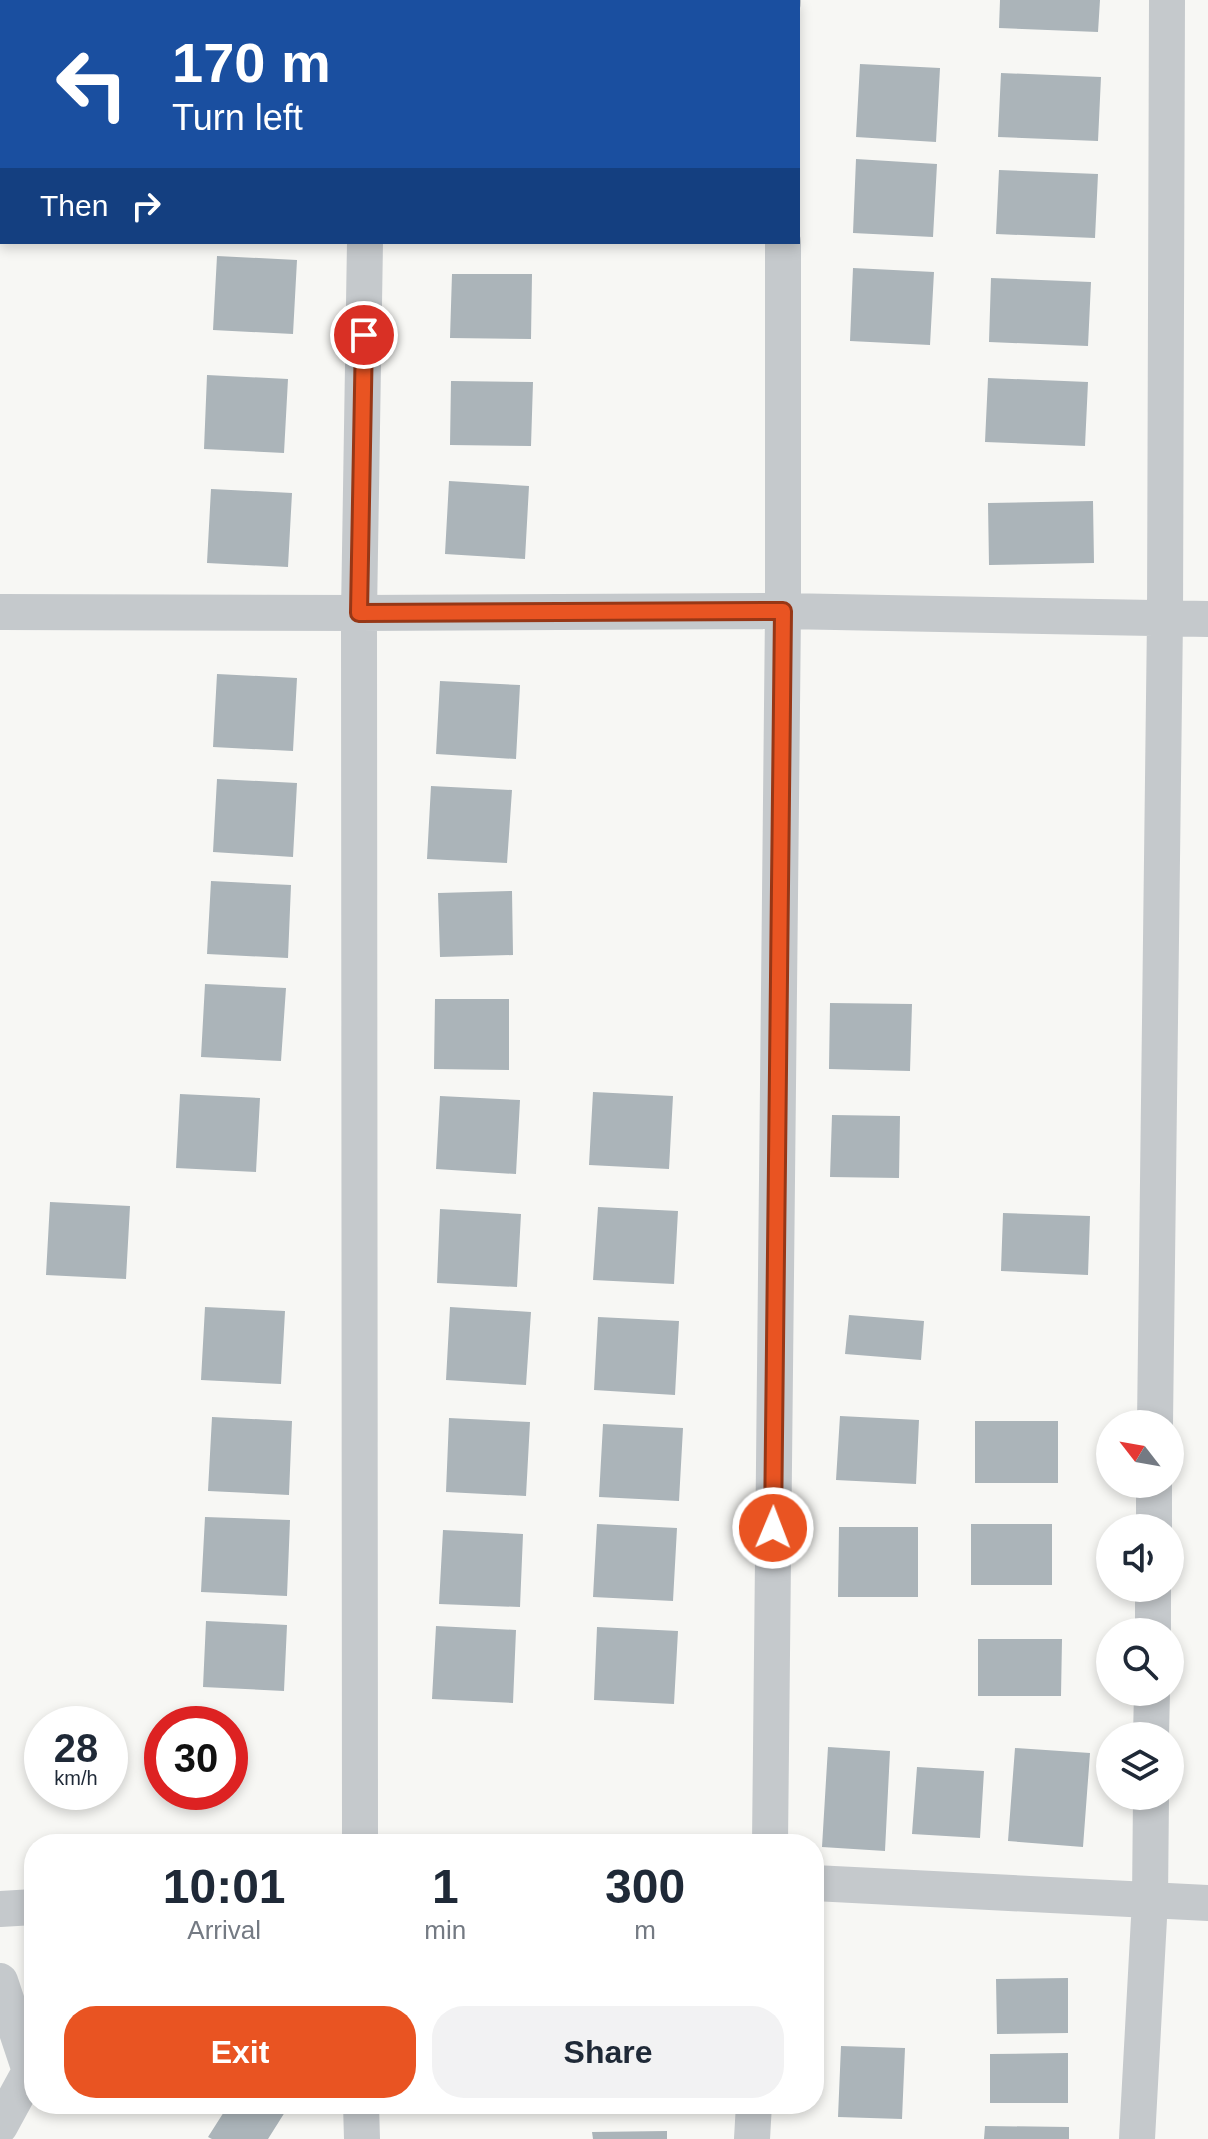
<!DOCTYPE html>
<style>
body{margin:0;font-family:Arial,sans-serif;background:#f2f2f3;color:#1f2937;height:100vh;display:flex;flex-direction:column;font-size:30px;white-space:nowrap}
*{box-sizing:border-box;margin:0}
p{font-size:26px;color:#747a83}
.icon{flex:none;width:44px;height:44px;fill:none;stroke:currentColor;stroke-width:2;stroke-linecap:round;stroke-linejoin:round}
.map{position:relative;flex:1;overflow:hidden}
.panel{position:absolute;left:24px;top:1834px;width:800px;height:280px;display:flex;flex-direction:column;background:#fff;border-radius:32px;box-shadow:0 4px 12px #0003}
.panel>*{flex:none}
.guide{position:absolute;left:0px;top:0px;width:800px;height:244px;box-shadow:0 4px 12px #0003;background:#1a4fa0;color:#fff;overflow:hidden}
.needle{width:52px;rotate:301deg}
.fabs{position:absolute;left:1096px;top:1410px;display:grid;gap:16px}
.fabs a{display:grid;place-items:center;width:88px;height:88px;border-radius:50%;background:#fff;box-shadow:0 4px 12px #0003;font-size:40px}
.speed{position:absolute;left:24px;top:1706px;display:flex;gap:16px;font-size:40px;font-weight:700;text-align:center}
.speed>*{display:grid;place-content:center;width:104px;height:104px;border-radius:50%;background:#fff;box-shadow:0 4px 12px #0003;line-height:1}
.speed small{font-size:20px;font-weight:400}
.speed .limit{border:12px solid #d22;background:#fff;color:#111}
.pin{position:absolute;display:grid;place-items:center;width:68px;height:68px;color:#fff;margin:-34px;border:4px solid #fff;border-radius:50%;box-shadow:0 2px 8px #0007}
.me{position:absolute;width:88px;margin:-44px;rotate:1deg;stroke-linejoin:round;filter:drop-shadow(0 0 6px #0008)}
.turn{display:flex;align-items:center;gap:28px;height:168px;padding:0 40px;font-size:36px}
.turn .icon{width:104px;height:104px;stroke-width:2.5}
.turn b{display:block;font-size:56px;line-height:68px}
.then{display:flex;align-items:center;height:76px;padding:0 40px;background:#0003;gap:16px;font-size:30px}
.eta{display:flex;justify-content:space-evenly;align-items:center;height:136px;text-align:center}
.eta b{font-size:48px;font-weight:700;line-height:56px}
.action{display:flex;gap:16px;margin-top:auto;padding:16px 40px}
.action a{flex:1;height:92px;border-radius:32px;background:#e95422;color:#fff;font-size:32px;font-weight:700;line-height:92px;text-align:center}
.action a+a{background:#f2f2f3;color:#1f2937}
.map>svg:first-child{display:block}
.building{fill:#abb4b9}
.lines{fill:none;stroke-linecap:round;stroke-linejoin:round}
.minor{stroke:#c5c9cc;stroke-width:36}
.route-casing{stroke:#973716;stroke-width:20}
.route{stroke:#e95422;stroke-width:14}
</style>
<div class="map">
<svg width="1208" height="2139" viewBox="0 0 1208 2139">
<rect width="100%" height="100%" fill="#f7f7f4"/>
<path class="building" d="M1000,0H1100L1098,32L999,28Z
M860,64L940,68L936,142L856,137Z
M1001,73L1101,77L1098,141L998,137Z
M856,159L937,164L933,237L853,233Z
M999,170L1098,174L1095,238L996,234Z
M217,256L297,260L293,334L213,330Z
M853,268L934,272L930,345L850,341Z
M452,274H532L531,339L450,338Z
M991,278L1091,282L1088,346L989,342Z
M207,375L288,379L284,453L204,449Z
M988,378L1088,382L1085,446L985,442Z
M451,381L533,382L531,446L450,445Z
M449,481L529,486L525,559L445,554Z
M211,489L292,493L288,567L207,563Z
M1093,501L1094,563L989,565L988,503Z
M217,674L297,678L293,751L213,747Z
M440,681L520,685L516,759L436,754Z
M217,779L297,783L293,857L213,852Z
M431,786L512,790L507,863L427,859Z
M211,881L291,885L288,958L207,954Z
M512,891L513,955L440,957L438,893Z
M205,984L286,988L281,1061L201,1057Z
M435,999H509V1070L434,1069Z
M830,1003L912,1004L910,1071L829,1069Z
M593,1092L673,1096L669,1169L589,1165Z
M180,1094L260,1098L256,1172L176,1168Z
M440,1096L520,1100L516,1174L436,1169Z
M832,1115L900,1116L899,1178L830,1177Z
M50,1202L130,1206L126,1279L46,1275Z
M598,1207L678,1211L674,1284L593,1280Z
M440,1209L521,1214L517,1287L437,1283Z
M1003,1213L1090,1216L1088,1275L1001,1271Z
M205,1307L285,1311L281,1384L201,1380Z
M450,1307L531,1312L526,1385L446,1380Z
M849,1315L924,1321L921,1360L845,1354Z
M598,1317L679,1321L675,1395L594,1390Z
M840,1416L919,1420L916,1484L836,1480Z
M212,1417L292,1421L289,1495L208,1491Z
M449,1418L530,1422L526,1496L446,1492Z
M975,1421H1058V1483H975Z
M603,1424L683,1428L679,1501L599,1497Z
M205,1517L290,1520L287,1596L201,1592Z
M597,1524L677,1528L673,1601L593,1597Z
M971,1524H1052V1585H971Z
M839,1527H918V1597H838Z
M443,1530L523,1534L520,1607L439,1604Z
M206,1621L287,1625L284,1691L203,1687Z
M436,1626L516,1630L513,1703L432,1699Z
M597,1627L678,1631L674,1704L594,1700Z
M978,1639H1062L1061,1696H978Z
M828,1747L890,1751L885,1851L822,1847Z
M1015,1748L1090,1753L1083,1847L1008,1841Z
M917,1767L984,1771L980,1838L912,1834Z
M1068,1978V2033L997,2034L996,1979Z
M841,2046L905,2048L902,2119L838,2117Z
M1068,2053V2103H990V2054Z
M229,2104H272L285,2112L268,2139H212L208,2137Z
M600,2104H650V2108L600,2107Z
M985,2126L1069,2127V2139H984Z
M667,2131V2139H593L592,2132Z"/>
<g class="lines">
<path class="minor" d="M783,0V2
M370,2V0
M0,612L359,613L783,611L1208,619
M1155,1424L1165,618L1167,0
M1154,1528V1484
M1153,1632V1588
M1151,1736L1152,1692
M360,1844L359,613L365,242
M770,1844L783,611V242
M814,1883L1208,1903
M0,1909L34,1907
M0,1981L30,2071L0,2126
M361,2104L362,2139
M752,2139L754,2104
M1137,2139L1150,1900L1151,1796"/>
</g>
<g class="lines">
<g class="route-casing">
<path id="route" d="M364,335L359,613L783,611L773,1528"/>
</g>
<use href="#route" class="route"/>
</g>
</svg>
<div class="fabs">
<a><svg class="needle" viewBox="-14 -14 28 28"><path d="M0-13l5 13h-10z" fill="#e53935"/><path d="M0 13l5-13h-10z" fill="#747a83"/></svg></a>
<a><svg class="icon" aria-label="sound" viewBox="0 0 24 24"><path d="M4 9h4l5-4v14l-5-4H4zM17 9q2 3 0 6"/></svg></a>
<a><svg class="icon" aria-label="search" viewBox="0 0 24 24"><circle cx="10" cy="10" r="6"/><path d="M15 15l6 6"/></svg></a>
<a><svg class="icon" aria-label="layers" viewBox="0 0 24 24"><path d="M12 4l9 5-9 5-9-5zM3 14l9 5 9-5"/></svg></a>
</div>
<div class="speed"><div>28<small>km/h</small></div><div class="limit">30</div></div>
<div class="pin" style="left:364px;top:335px;background:#d93025"><svg class="icon" aria-label="arrive" viewBox="0 0 24 24"><path d="M6 21V4h12l-3 4 3 4H6"/></svg></div>
<svg class="me" style="left:773px;top:1528px" viewBox="-20 -20 40 40"><circle r="17" fill="#e95422" stroke="#fff" stroke-width="3"/><path d="M0-11L8 9 0 5-8 9z" fill="#fff"/></svg>
<div class="guide">
<div class="turn"><svg class="icon" aria-label="left" viewBox="0 0 24 24"><path d="M17 20v-9H6M10 6l-5 5 5 5"/></svg><div><b>170 m</b>Turn left</div></div>
<div class="then">Then<svg class="icon" aria-label="right" viewBox="0 0 24 24"><path d="M7 20v-9h11M14 6l5 5-5 5"/></svg></div>
</div>
<section class="panel">
<div class="eta">
<div><b>10:01</b><p>Arrival</p></div>
<div><b>1</b><p>min</p></div>
<div><b>300</b><p>m</p></div>
</div>
<div class="action"><a>Exit</a><a>Share</a></div>
</section>
</div>
